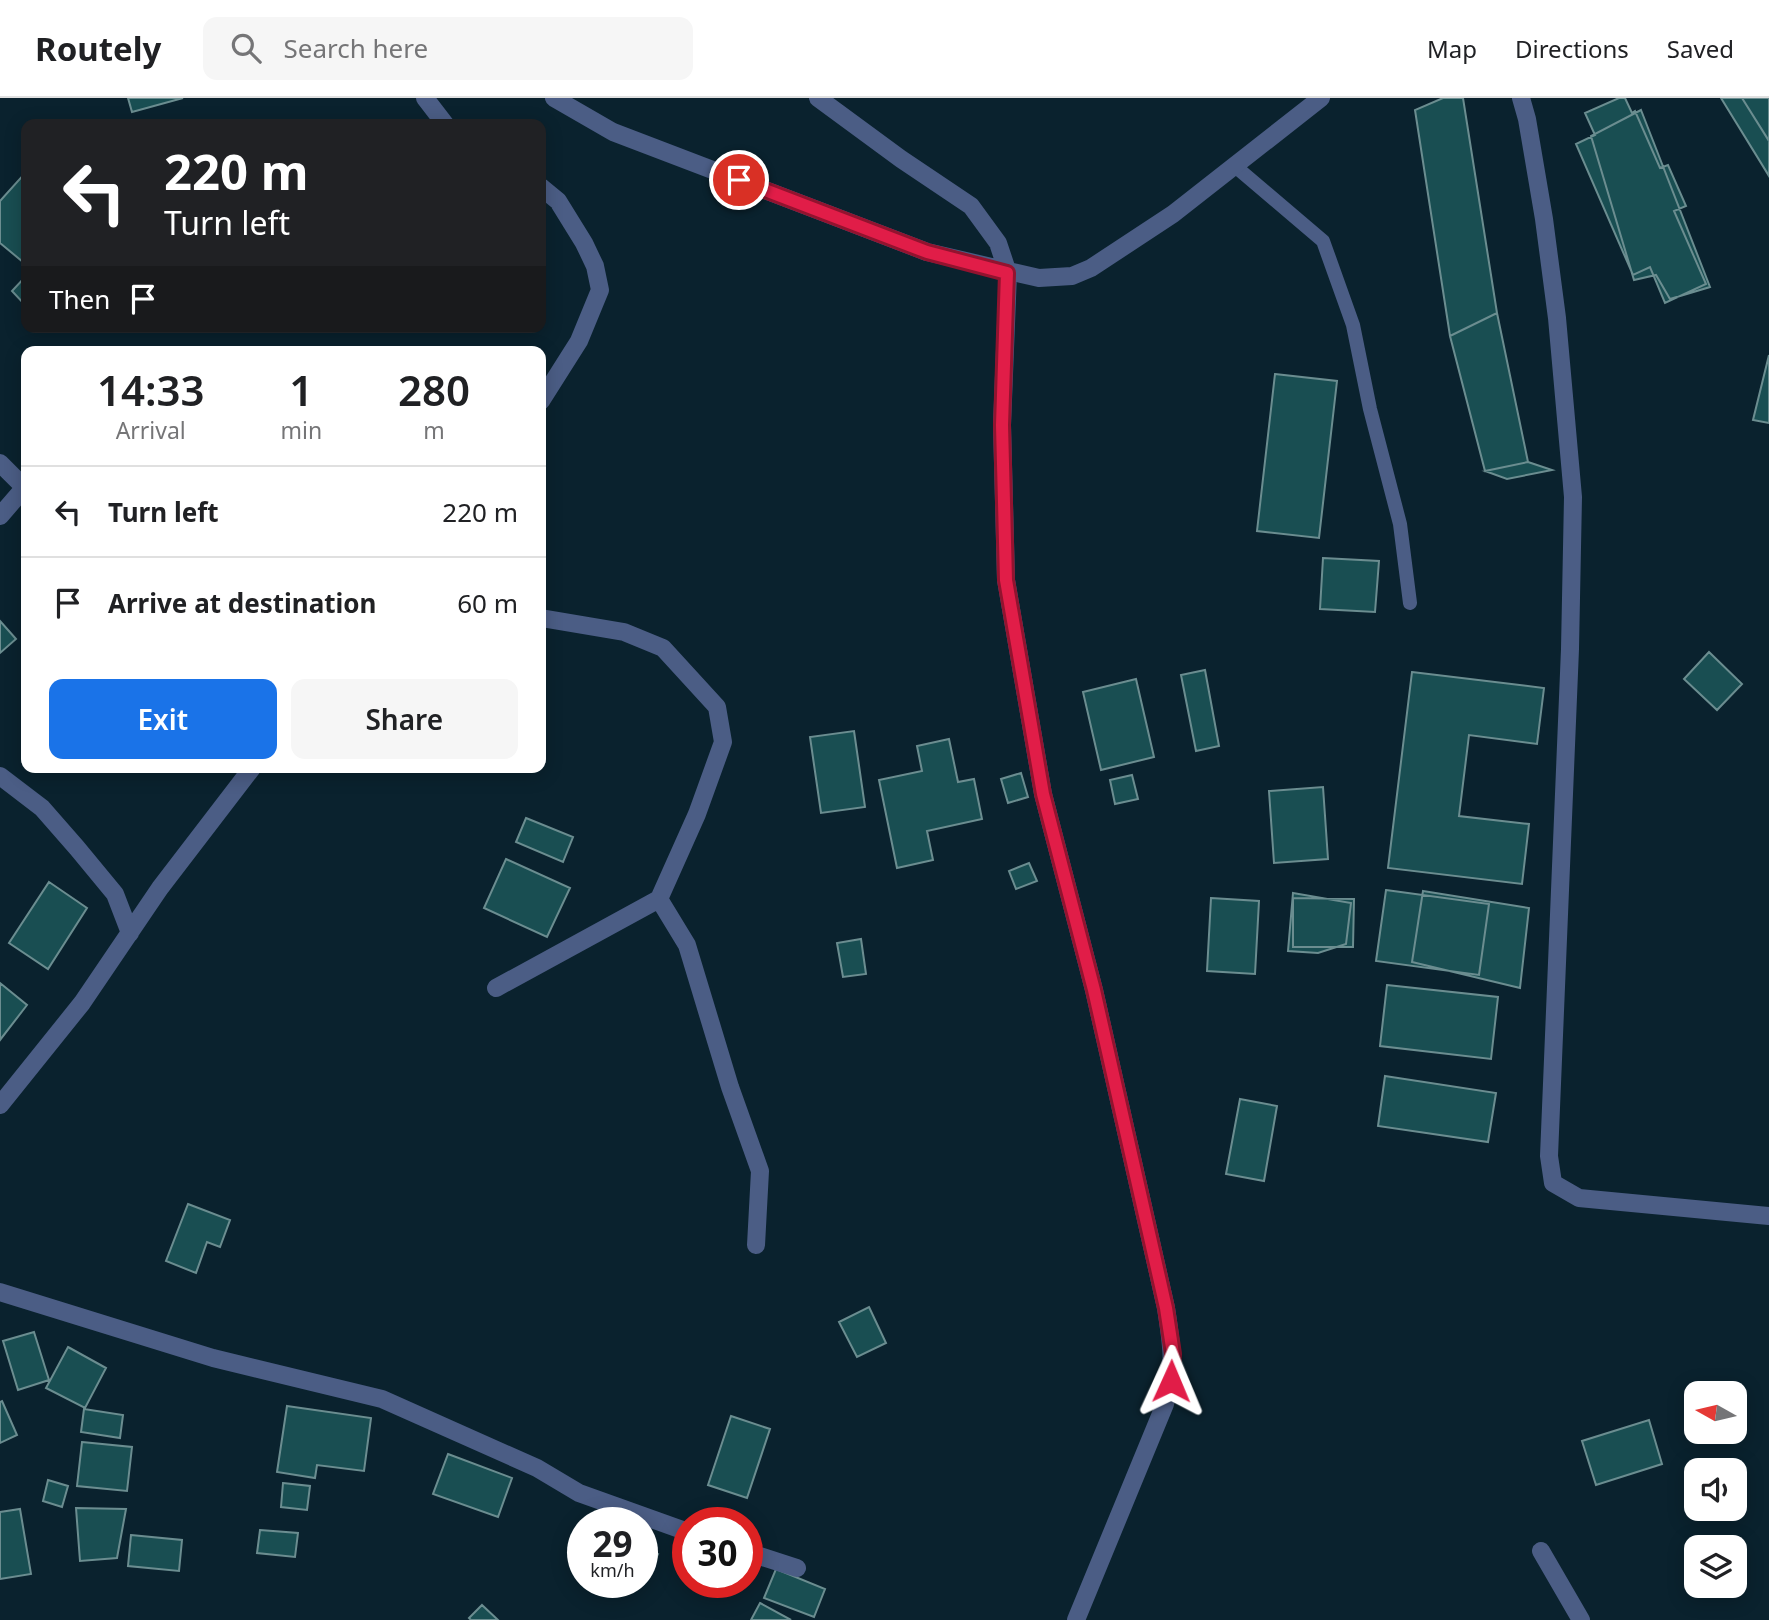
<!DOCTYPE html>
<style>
body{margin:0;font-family:"Noto Sans",sans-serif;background:#f6f6f6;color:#202124;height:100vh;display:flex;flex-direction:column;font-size:26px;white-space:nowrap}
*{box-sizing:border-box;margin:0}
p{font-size:23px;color:#757577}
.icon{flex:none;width:38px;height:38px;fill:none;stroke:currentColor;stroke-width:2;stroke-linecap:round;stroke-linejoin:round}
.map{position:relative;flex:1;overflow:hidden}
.side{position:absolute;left:21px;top:248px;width:525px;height:427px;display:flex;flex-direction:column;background:#fff;border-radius:14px;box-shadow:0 4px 18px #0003}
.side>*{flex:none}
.guide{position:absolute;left:21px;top:21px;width:525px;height:214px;border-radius:14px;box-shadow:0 4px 18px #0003;background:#202124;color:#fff;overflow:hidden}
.needle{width:46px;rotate:278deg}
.fabs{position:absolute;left:1684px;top:1283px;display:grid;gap:14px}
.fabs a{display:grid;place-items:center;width:63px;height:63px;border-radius:14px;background:#fff;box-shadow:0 4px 18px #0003;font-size:35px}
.speed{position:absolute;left:567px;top:1409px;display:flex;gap:14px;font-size:35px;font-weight:700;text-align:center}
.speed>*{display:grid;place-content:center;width:91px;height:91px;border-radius:50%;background:#fff;box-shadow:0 4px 18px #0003;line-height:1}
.speed small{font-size:18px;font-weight:400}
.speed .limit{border:10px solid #d22;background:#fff;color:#111}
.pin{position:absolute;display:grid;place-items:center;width:60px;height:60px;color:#fff;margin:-30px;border:4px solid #fff;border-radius:50%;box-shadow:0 2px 7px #0007}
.me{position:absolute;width:77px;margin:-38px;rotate:1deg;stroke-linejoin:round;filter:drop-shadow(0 0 5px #0008)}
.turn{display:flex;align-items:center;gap:24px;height:147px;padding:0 28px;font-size:32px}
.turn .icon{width:91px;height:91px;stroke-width:2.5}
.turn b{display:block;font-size:49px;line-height:60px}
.then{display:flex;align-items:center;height:66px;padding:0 28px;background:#0003;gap:14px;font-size:26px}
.eta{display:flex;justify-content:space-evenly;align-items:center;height:119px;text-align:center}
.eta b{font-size:42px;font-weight:600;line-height:49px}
.button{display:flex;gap:14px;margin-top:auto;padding:14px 28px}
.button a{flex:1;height:80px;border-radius:14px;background:#1a73e8;color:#fff;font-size:28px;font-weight:600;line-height:80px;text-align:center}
.button a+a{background:#f6f6f6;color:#202124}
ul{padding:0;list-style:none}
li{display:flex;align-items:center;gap:21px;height:91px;padding:0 28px;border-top:2px solid #e0e0e0}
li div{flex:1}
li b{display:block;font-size:26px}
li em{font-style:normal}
header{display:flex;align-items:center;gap:42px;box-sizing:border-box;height:98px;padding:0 35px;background:#fff;border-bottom:2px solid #e0e0e0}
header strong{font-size:33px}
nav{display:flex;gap:38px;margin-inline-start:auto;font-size:24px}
.search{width:490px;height:63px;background:#f6f6f6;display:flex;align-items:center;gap:18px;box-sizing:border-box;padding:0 24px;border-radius:14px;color:#757577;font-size:26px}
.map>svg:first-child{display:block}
.building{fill:#194e52;stroke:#6b8d90;stroke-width:2}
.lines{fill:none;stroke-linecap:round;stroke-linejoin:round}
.lane{stroke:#4b5d85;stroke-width:14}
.street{stroke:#4b5d85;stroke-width:18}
.route-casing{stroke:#92132f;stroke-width:18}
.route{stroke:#e11d48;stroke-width:12}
</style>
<header>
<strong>Routely</strong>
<div class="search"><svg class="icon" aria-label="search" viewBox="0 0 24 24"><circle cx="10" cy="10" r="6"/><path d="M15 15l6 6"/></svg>Search here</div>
<nav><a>Map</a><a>Directions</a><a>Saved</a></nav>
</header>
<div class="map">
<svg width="1769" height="1522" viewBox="0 0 1769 1522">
<rect width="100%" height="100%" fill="#0a222e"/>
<path class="building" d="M128,0H183L132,14Z
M1443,0H1463L1497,215L1450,238L1415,12Z
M1619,0H1625L1632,15L1635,13L1660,70L1668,67L1686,108L1674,113L1706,186L1665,205L1650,169L1633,177L1576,46L1595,37L1585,15Z
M1721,0H1769V78Z
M1742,0H1769V43Z
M1641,12L1710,189L1670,201L1656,177L1634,182L1591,38Z
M26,74V160L23,164L0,145V103Z
M26,178V208L12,193Z
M1497,215L1528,364L1485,373L1450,238Z
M1769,257V325L1753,322Z
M1275,276L1337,283L1319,440L1257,433Z
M1528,364L1552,372L1507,381L1485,373Z
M1323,460L1379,463L1375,514L1320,511Z
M0,523L16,541L0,555Z
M1709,554L1742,586L1717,612L1684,581Z
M1205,572L1219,648L1196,653L1181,577Z
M1412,574L1544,590L1537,646L1469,637L1459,718L1529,726L1522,786L1388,770Z
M1136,581L1154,659L1101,672L1083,594Z
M854,633L865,709L821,715L810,639Z
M949,641L958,684L974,681L982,721L927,733L933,762L897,770L879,682L922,673L917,648Z
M1021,675L1028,699L1008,705L1001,681Z
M1132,677L1138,701L1115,706L1110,682Z
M1323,689L1328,761L1274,765L1269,693Z
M526,720L573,739L563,764L516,744Z
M506,761L570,790L547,839L484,810Z
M1029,765L1037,783L1016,791L1009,773Z
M49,784L87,810L48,871L9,845Z
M1386,792L1489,806L1479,877L1376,863Z
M1423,793L1529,810L1520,890L1412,864Z
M1293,795L1351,805L1346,846L1318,855L1288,853Z
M1211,800L1259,803L1255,876L1207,873Z
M1293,800L1354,801L1353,849H1293Z
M861,841L866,876L843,879L837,845Z
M0,885L27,907L0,942Z
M1387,887L1498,899L1491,961L1380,948Z
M1385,978L1496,995L1488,1044L1378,1028Z
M1240,1001L1277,1008L1264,1083L1226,1076Z
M188,1106L230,1122L220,1149L207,1144L196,1175L166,1163Z
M869,1209L886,1245L857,1259L839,1224Z
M34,1234L49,1282L18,1292L3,1243Z
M68,1249L106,1270L85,1310L46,1290Z
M2,1303L17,1337L0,1345V1304Z
M287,1308L371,1320L364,1373L317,1367L315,1380L277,1374Z
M84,1311L123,1317L120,1340L81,1334Z
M731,1318L770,1331L747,1400L708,1387Z
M1649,1322L1662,1366L1596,1387L1582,1343Z
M82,1344L132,1349L127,1393L77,1388Z
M448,1356L512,1380L498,1419L433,1396Z
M48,1382L68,1388L62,1409L43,1403Z
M283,1385L310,1388L307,1412L281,1409Z
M76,1410L126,1411L117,1460L80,1463Z
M20,1411L31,1476L0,1481V1414Z
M260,1432L298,1435L295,1459L257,1455Z
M131,1437L182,1442L179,1473L128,1468Z
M642,1450L658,1456L650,1474L642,1471Z
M776,1471L825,1491L814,1519L764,1500Z
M760,1505L791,1522H751Z
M482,1507L498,1522H471L469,1520Z"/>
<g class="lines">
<path class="lane" d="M1236,69L1323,143L1353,227L1370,311L1400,426L1410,505"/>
<path class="street" d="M425,0L445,26
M554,0L613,34L927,154L1039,180L1072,178L1091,170L1173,116L1321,0
M818,0L901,61L971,108L998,145L1008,175L1002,327L1006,482L1043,696L1094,892L1166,1210C1172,1248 1175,1268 1165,1306L1076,1522
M1521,0L1527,21L1544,121L1557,220L1573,399L1570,551L1549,1058L1553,1085L1579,1100L1769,1118
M541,89L558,103L584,145L595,168L600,192L579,243L541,303
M0,365L25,390
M0,418L26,388
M0,678L42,710L77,750L115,796L130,835
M659,801L687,847L730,989L760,1073L756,1147
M496,890L659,801L697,716L723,644L717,609L663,550L624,534L541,520
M0,1007L82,905L160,790L252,670
M0,1194L213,1260L382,1301L537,1370L579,1395L688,1434
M1541,1453L1581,1522
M747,1454L797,1470"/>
</g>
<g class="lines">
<g class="route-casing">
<path id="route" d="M739,82L927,154L1007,175L1002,327L1006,482L1043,696L1094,892L1166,1210L1173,1256L1171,1283"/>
</g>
<use href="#route" class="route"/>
</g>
</svg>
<div class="fabs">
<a><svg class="needle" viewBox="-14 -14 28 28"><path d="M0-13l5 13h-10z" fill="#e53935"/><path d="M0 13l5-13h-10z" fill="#757577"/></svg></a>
<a><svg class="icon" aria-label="sound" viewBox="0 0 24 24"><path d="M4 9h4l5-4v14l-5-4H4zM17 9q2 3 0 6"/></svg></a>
<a><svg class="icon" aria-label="layers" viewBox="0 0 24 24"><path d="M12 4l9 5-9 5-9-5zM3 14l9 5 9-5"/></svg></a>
</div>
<div class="speed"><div>29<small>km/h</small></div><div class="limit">30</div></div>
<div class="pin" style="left:739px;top:82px;background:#d93025"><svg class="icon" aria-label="arrive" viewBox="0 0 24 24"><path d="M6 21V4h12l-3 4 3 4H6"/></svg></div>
<svg class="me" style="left:1171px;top:1283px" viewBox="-20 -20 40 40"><path d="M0-17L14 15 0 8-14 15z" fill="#e11d48" stroke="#fff" stroke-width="4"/></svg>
<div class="guide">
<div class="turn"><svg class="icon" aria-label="left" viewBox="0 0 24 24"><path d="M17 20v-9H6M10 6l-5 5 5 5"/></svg><div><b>220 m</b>Turn left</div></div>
<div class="then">Then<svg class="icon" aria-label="arrive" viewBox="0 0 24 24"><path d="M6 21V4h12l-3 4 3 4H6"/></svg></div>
</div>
<section class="side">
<div class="eta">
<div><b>14:33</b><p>Arrival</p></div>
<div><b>1</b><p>min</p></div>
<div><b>280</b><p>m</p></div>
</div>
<ul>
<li><svg class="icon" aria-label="left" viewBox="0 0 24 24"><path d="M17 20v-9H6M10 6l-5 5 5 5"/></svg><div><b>Turn left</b></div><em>220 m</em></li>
<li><svg class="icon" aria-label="arrive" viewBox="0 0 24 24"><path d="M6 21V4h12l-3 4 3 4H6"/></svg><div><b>Arrive at destination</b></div><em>60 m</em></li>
</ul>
<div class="button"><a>Exit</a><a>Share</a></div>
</section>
</div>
